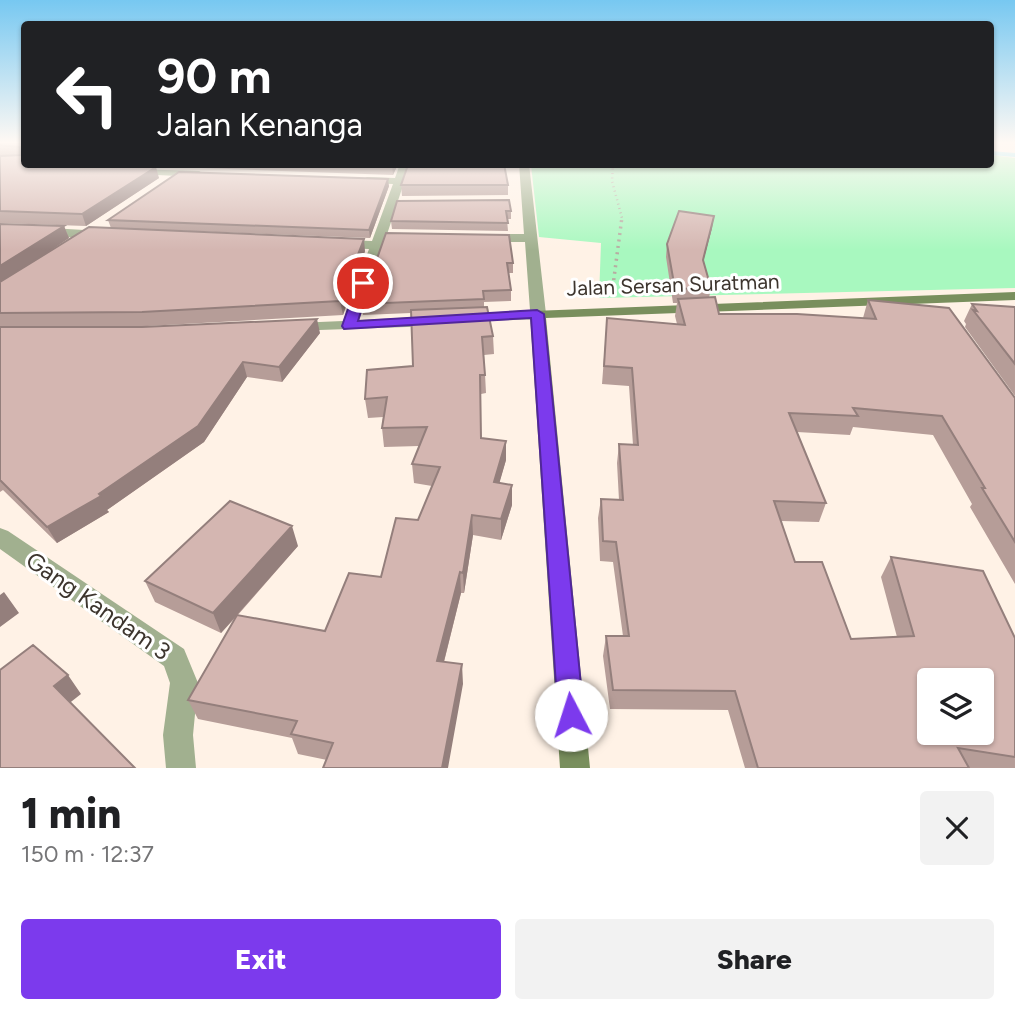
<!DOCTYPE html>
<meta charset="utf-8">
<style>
body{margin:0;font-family:Figtree,sans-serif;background:#f2f2f2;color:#202124;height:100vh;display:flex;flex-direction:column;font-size:26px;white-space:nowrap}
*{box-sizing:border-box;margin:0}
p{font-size:23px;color:#757577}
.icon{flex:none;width:38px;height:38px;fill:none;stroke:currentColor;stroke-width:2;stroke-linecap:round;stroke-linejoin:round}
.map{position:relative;height:768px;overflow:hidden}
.details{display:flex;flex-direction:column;background:#fff;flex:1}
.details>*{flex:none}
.guide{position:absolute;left:21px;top:21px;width:973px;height:147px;border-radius:7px;box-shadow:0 2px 5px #0004;background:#202124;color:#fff;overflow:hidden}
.fabs{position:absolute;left:917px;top:668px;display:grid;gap:14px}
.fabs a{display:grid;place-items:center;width:77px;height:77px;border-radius:7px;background:#fff;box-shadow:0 2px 5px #0004;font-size:35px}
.pin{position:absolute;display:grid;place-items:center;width:60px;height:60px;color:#fff;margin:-30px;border:4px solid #fff;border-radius:50%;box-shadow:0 2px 7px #0007}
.me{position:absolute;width:77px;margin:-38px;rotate:355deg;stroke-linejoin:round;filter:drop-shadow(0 0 5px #0008)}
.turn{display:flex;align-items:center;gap:24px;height:147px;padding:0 21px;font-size:32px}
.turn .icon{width:91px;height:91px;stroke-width:2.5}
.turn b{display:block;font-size:49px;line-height:60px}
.round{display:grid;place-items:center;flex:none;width:74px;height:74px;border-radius:7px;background:#f2f2f2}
.head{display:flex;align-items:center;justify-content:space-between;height:119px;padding:0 21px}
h1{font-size:42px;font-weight:800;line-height:52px}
.cta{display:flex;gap:14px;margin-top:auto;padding:14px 21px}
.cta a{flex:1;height:80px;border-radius:7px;background:#7c3aed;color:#fff;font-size:28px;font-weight:800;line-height:80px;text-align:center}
.cta a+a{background:#f2f2f2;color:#202124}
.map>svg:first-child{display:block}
.green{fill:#a8f8bf}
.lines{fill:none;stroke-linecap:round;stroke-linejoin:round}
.stream{fill:#6ee5fe;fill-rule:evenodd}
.path-far1{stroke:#b7aca2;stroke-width:2.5;stroke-dasharray:1 3.5;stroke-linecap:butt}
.path{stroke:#b7aca2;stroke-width:3.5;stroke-dasharray:2 4.5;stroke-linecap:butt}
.street{fill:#a1b08f;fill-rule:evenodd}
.secondary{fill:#798f5d;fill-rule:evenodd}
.wall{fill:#b69d98}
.shaded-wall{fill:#947f7c}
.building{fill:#d4b6b1;stroke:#947f7c;stroke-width:2;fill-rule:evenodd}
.route{fill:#7c3aed;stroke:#51269a;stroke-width:2}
.labels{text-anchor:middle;stroke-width:6;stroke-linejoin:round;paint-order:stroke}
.street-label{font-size:21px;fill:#3d352e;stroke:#fff}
.near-street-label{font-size:24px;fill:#3d352e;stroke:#fff}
</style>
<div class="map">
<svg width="1015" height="768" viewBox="0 0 1015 768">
<rect width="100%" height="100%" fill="#fff2e6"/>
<path class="green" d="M991,155L1015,158V288L599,298L601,243L539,237L531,165L990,164Z"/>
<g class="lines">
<path class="stream" d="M990,151L1015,153V157L990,155Z"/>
<path class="path-far1" d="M613,164L612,181L622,218"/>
<path class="path" d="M612,293L622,217"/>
<path class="street" d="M400,164H410L359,320L436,316L444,321L436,326L290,331L288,328L290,325L296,323L343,321L369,249L343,248L337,244L343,240L372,241L393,184L367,183L362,180L367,177L395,178Z
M519,164H529L546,314L538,319L462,322L459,319L467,314L530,310L525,242H486L480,238L486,234H524Z
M132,169L199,171L204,174L199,177L136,174L132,173Z
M0,225L101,231L107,235L101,239L0,233Z
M0,528L8,531L184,649L198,683L193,735L196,768H166L163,735L170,683L164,666L0,549Z"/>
<path class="secondary" d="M1015,292V300L546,318L590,768H560L530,314L533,311Z"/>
</g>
<path class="wall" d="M0,143H24V164H398L393,175L147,166L159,178L86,226L0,223Z
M401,185H508V195L402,196Z
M389,186L370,238L111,228L108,220Z
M511,211V219H507L508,231L392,229L391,221Z
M0,224L64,226L69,238L43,255L365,251L343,315L147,326L0,327Z
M712,228L703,261L711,288L709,298L719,314L863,318L868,300L1015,398V584L970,507L972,504L933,435L853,427L850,435L797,432L826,503L819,522L781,521L795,562L851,639L897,637L881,577L891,557L1015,638V768H745L728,710L610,709L603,656L606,636H623L613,562L600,561L598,518L601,499L619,500L617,463L619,444L633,445L629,386L602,384L607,318L677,324L675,316L677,303H673L666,257L667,244Z
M386,233L513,263V273H508L511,290V301L484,302V307L493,336L494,354L484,355L486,393L481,394V438L506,441V460L499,483L512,485V505L501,540L473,535L464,593H461L444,662L463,684L327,760L298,754L292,738L198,719L188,700L236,617L221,633L155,602L145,581L298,546L237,616L325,631L381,577L418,520L432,486L414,483L412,464L419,446L384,447L382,428L383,417L368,418L365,399L413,366L411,313L363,315L361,304Z
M972,304L1015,307V396L965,327L966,324L964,321Z
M0,327L320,333L282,382L247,377L204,442L107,510L109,512L57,543L3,490L0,492Z"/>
<path class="shaded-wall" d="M392,164H398L393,175Z
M156,167L159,178L86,226L82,214Z
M388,179L389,186L370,238L369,230Z
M714,216L712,228L700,273L703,260Z
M64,226L69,238L0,284V266Z
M364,239L365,251L343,315L340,301Z
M317,319L320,333L282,382L279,367Z
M243,362L247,377L204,442L107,510L109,512L57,543L47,527Z
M506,441V460L494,502V482Z
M512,485V505L501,540V519Z
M472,515L473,535L464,593L463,573Z
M292,526L298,546L221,633L213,613Z
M460,572L461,593L439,681L437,661Z
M4,592L19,613L0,627V595Z
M462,664L463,684L448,768H442Z
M68,675L81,694L67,705L54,686Z"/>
<path class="building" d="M0,143H24V164H129L156,167L82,214L0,211V156L21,155L20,147L0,145Z
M479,164H504L508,185H401L408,165Z
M179,172L388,179L369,230L108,220Z
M509,200L511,211H506L508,223L391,221L397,201Z
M679,211L714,216L703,260L711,288L675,289L667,244Z
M0,224L64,226L0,266Z
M89,227L364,239L340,301L142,312L0,313V282Z
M386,233L509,235L513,263H507L511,290L483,291L484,299L361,304Z
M715,297L719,314H797L876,319L868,300L949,308L1015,398V542L982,488H985L942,416L853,408L858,416L789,413L826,503L774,501L795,562H822L851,639L914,636L891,557L983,571L1015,638V757L958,748L969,768H758L735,691L613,690L606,636H629L616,542L603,541L601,499L623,500L619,444L638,445L632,368L604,366L607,318L685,325L678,299ZM929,681H982V733H929Z
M972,304L1015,307V364L973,310L977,311Z
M487,307L493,336L482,337L485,375H480L481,438L506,441L494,482L512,485L501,519L472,515L463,573L460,572L437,661L462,664L442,768H323L333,743L291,734L297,721L188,700L237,615L325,631L349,573L381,577L396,518L418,520L440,467L412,464L427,427L382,428L387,397L365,399L367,370L413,366L411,310Z
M317,319L279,367L243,362L198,426L99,494L101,496L47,527L0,480V327H142Z
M230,501L292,526L213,613L145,581Z
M33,645L68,675L54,686L135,768H0V670Z"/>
<linearGradient id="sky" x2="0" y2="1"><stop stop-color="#77c8f1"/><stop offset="0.57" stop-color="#fff9f4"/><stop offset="1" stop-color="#fff9f4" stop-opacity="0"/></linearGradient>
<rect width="1015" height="250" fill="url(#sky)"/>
<path class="route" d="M363,279L370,283L358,321L537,310L544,314L584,715L580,724L571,728L562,724L558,715L531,318L344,329L342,326L357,283Z"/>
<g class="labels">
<g class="street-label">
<text transform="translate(673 285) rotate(-2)" y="7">Jalan Sersan Suratman</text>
</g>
<g class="near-street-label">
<text transform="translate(98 606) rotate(35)" y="8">Gang Kandam 3</text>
</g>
</g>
</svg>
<div class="fabs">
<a><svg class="icon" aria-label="layers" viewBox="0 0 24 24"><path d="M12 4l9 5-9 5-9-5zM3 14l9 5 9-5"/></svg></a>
</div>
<div class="pin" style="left:363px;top:283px;background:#d93025"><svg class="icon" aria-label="arrive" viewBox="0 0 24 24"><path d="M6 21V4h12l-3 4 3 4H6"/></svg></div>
<svg class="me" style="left:571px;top:715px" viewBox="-20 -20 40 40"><circle r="19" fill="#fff"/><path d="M0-13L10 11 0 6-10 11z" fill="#7c3aed"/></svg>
<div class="guide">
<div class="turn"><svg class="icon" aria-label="left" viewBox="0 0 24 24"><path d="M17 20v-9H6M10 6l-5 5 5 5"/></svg><div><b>90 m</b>Jalan Kenanga</div></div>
</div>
</div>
<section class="details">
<div class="head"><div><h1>1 min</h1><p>150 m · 12:37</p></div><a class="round"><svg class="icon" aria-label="close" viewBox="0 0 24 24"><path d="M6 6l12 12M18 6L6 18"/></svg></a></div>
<div class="cta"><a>Exit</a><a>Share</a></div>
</section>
